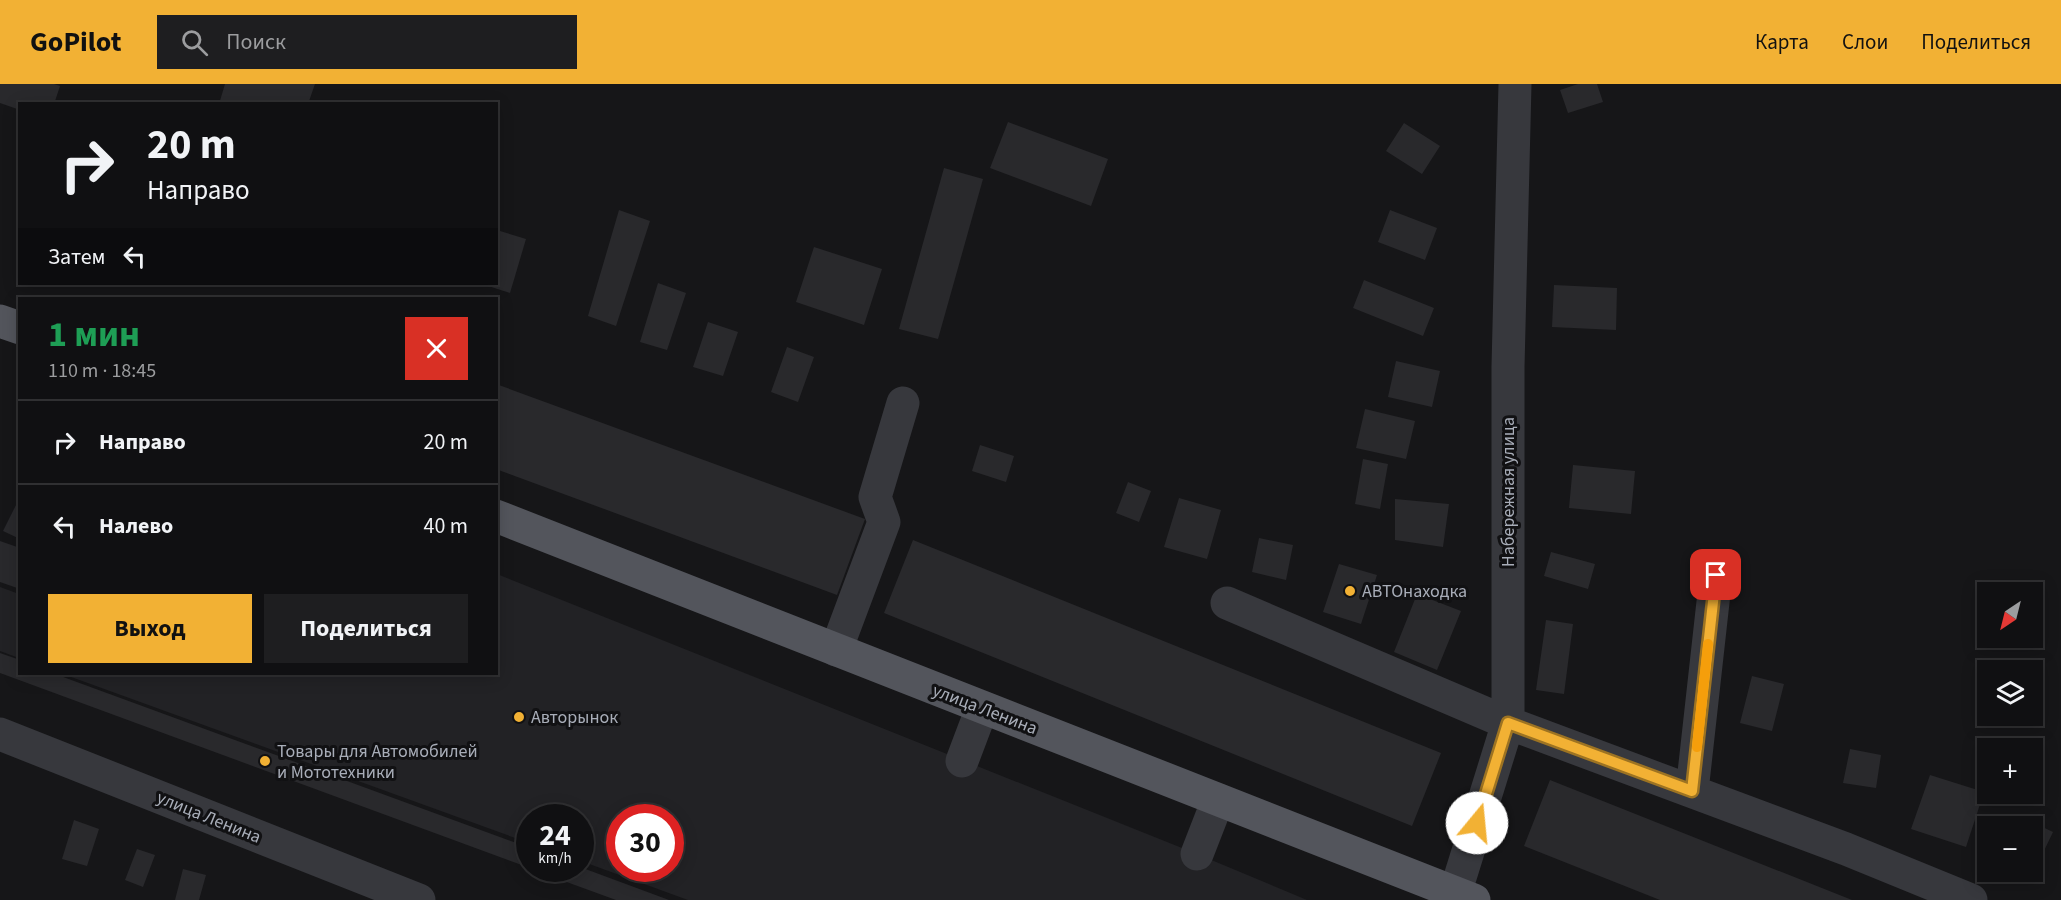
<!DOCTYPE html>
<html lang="ru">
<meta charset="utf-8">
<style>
body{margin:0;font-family:"Source Sans 3",sans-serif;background:#1e1e20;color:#f1f3f6;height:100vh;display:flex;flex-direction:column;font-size:22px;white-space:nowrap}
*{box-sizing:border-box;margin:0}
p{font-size:20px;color:#9c9d9f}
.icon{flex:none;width:33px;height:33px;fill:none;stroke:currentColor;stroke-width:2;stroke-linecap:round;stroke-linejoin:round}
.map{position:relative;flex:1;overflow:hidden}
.panel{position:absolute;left:18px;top:213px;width:480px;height:378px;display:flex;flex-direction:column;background:#101012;border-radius:0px;box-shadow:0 3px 15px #0003,0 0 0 2px #303032}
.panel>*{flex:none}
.banner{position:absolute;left:18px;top:18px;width:480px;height:183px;border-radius:0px;box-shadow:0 3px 15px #0003,0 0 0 2px #303032;background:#101012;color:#f1f3f6;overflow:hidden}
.needle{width:39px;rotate:215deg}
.buttons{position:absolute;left:1977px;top:498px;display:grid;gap:12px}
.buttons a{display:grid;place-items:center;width:66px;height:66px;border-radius:0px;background:#101012;box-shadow:0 3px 15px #0003,0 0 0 2px #303032;font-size:30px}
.speed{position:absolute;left:516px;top:720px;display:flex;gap:12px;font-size:30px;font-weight:700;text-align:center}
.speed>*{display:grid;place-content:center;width:78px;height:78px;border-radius:50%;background:#101012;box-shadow:0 3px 15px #0003,0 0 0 2px #303032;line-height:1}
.speed small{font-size:15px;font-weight:400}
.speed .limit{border:9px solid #d22;background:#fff;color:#111}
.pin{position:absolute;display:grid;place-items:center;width:51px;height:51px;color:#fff;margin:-26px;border-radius:12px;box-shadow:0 3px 9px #0006}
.me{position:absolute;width:66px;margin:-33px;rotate:17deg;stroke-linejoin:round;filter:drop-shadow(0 0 4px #0008)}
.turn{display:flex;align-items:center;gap:21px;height:126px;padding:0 30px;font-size:27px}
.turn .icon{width:78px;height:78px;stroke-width:2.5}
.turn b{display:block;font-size:42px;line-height:51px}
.then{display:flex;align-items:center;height:57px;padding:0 30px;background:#0003;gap:12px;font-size:22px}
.round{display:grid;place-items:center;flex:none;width:63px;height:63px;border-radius:0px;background:#1e1e20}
.headline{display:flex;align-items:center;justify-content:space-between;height:102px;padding:0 30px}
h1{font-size:36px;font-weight:700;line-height:45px;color:#1e9e55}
.button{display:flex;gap:12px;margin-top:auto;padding:12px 30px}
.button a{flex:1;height:69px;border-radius:0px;background:#f2b134;color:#111;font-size:24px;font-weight:700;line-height:69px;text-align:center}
.button a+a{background:#1e1e20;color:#f1f3f6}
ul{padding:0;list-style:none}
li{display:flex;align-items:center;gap:18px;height:84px;padding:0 30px;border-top:2px solid #303032}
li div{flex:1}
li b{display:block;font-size:22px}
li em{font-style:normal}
header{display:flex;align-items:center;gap:36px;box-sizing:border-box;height:84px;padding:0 30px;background:#f2b134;color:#111}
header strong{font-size:28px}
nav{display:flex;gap:33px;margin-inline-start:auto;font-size:21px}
.search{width:420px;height:54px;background:#1e1e20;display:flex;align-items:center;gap:15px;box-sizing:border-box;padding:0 21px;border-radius:0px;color:#9c9d9f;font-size:22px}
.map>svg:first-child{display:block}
.built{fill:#222225;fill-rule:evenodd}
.building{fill:#29292c}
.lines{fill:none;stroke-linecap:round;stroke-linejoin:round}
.minor{stroke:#37383d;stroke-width:33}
.major{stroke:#53555c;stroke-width:33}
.route-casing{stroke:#9d7322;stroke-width:15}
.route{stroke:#f2b134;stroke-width:10}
.slow{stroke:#f59e0b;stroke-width:10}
.poi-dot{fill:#f2b134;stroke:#111113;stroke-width:2}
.labels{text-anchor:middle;stroke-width:6;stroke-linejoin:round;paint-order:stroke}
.street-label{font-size:18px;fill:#a8adb8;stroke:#111113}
.poi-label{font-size:18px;fill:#a8adb8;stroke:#111113;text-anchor:start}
</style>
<header>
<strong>GoPilot</strong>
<div class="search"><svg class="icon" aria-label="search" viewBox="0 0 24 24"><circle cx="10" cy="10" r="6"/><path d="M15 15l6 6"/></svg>Поиск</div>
<nav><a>Карта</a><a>Слои</a><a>Поделиться</a></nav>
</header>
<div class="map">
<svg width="2061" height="816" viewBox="0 0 2061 816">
<rect width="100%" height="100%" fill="#161618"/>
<path class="built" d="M497,490L1197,770L1307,816H688L581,777L580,734H530L529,759L63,590H496ZM620,734H670V784H620Z
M0,503L19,510V574L0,567Z"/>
<path class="building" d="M0,0H54L60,2L54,20H20V26L0,19Z
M225,0H315L308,20H219Z
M1578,0H1597L1603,18L1568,29L1560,6Z
M1008,38L1108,75L1091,122L990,84Z
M1404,39L1440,62L1422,90L1386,67Z
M944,84L983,95L938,255L899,245Z
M619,126L650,137L616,242L588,232Z
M1390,126L1437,144L1425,176L1378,158Z
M500,147L526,155L510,209L482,200H496V158Z
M814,163L882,185L864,241L796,218Z
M1364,196L1434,224L1423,252L1353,224Z
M658,199L686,209L667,266L640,258Z
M1554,201L1617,204L1616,246L1552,243Z
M708,238L738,248L723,292L693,283Z
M787,263L814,273L798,318L771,308Z
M1396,277L1440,287L1432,323L1388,313Z
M496,300L865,435L837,511L496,385Z
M1365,325L1415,337L1406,375L1356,364Z
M980,361L1014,372L1006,398L972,387Z
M1363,375L1388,380L1380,425L1355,420Z
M1573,381L1635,387L1631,430L1569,424Z
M1128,398L1151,407L1139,438L1116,429Z
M20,413V455L3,447Z
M1179,414L1221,426L1207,475L1164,463Z
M1395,415L1449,420L1443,463L1395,456Z
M1259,454L1293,461L1286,496L1252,488Z
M913,456L1441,669L1412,742L884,529Z
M0,457L20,464V505L0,498Z
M1551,468L1595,480L1588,505L1544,492Z
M1339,480L1377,491L1361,540L1323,528Z
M1417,510L1461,527L1437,586L1394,568Z
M1546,536L1573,540L1564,610L1536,606Z
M0,569L20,576V590H55L530,764V784L0,589Z
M1752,592L1784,600L1772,647L1740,639Z
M1850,665L1881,671L1876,704L1843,699Z
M1930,691L1984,708L1966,763L1911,745Z
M1550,696L1852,816H1660L1524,762Z
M74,736L99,745L87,782L62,775Z
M2028,736L2053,748L2030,796L2011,788H2032V742H2025Z
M137,765L155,771L143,803L125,796Z
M580,783L669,816H616L531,785L580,784Z
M183,785L206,791L199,816H175Z"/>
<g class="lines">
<path class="minor" d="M1227,519L1508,639L1846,765L1971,816
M836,566L884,438L875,413L903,319
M0,650L419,816
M962,677L982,624
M1692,707L1716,491
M1197,770L1218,716
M1453,816L1508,639V283L1515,0"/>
<path class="major" d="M0,237L20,244
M496,432L1474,816"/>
</g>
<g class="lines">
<g class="route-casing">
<path id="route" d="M1477,739L1508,639L1692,707L1716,491"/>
</g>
<use href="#route" class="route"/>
<path class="slow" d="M1697,663L1708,560"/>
</g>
<g class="poi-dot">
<circle cx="1350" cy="507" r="6"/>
<circle cx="519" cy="633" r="6"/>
<circle cx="265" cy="677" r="6"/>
</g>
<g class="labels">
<g class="street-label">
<text transform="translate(1508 408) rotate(-90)" y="6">Набережная улица</text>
<text transform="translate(985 625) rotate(21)" y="6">улица Ленина</text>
<text transform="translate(209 733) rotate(22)" y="6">улица Ленина</text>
</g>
<g class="poi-label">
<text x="1362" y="513">АВТОнаходка</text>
<text x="531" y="639">Авторынок</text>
<text x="277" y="673">Товары для Автомобилей<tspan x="277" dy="21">и Мототехники</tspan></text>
</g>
</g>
</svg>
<div class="buttons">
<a><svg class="needle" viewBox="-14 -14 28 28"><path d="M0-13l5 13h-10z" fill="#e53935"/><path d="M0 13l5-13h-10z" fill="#9c9d9f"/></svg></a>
<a><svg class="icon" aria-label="layers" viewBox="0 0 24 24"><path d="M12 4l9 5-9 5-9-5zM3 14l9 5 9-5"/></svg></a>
<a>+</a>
<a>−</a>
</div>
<div class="speed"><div>24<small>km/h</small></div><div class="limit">30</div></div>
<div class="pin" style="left:1716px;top:491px;background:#d93025"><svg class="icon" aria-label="arrive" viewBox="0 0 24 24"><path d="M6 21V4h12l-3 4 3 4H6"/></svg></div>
<svg class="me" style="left:1477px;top:739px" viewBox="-20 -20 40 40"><circle r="19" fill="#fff"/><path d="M0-13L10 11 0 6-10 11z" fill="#f2b134"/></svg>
<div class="banner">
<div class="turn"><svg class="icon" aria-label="right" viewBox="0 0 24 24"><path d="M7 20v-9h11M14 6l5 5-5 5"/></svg><div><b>20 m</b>Направо</div></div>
<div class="then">Затем<svg class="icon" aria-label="left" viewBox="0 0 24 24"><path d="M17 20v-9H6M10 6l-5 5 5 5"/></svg></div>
</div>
<section class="panel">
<div class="headline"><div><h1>1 мин</h1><p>110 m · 18:45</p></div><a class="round" style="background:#d93025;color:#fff"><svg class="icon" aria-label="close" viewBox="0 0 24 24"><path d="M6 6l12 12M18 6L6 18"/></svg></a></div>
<ul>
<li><svg class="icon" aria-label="right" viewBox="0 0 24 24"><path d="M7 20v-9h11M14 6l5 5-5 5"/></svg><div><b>Направо</b></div><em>20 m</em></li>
<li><svg class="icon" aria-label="left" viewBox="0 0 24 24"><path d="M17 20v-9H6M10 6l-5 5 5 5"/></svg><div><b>Налево</b></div><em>40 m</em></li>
</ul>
<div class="button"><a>Выход</a><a>Поделиться</a></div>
</section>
</div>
